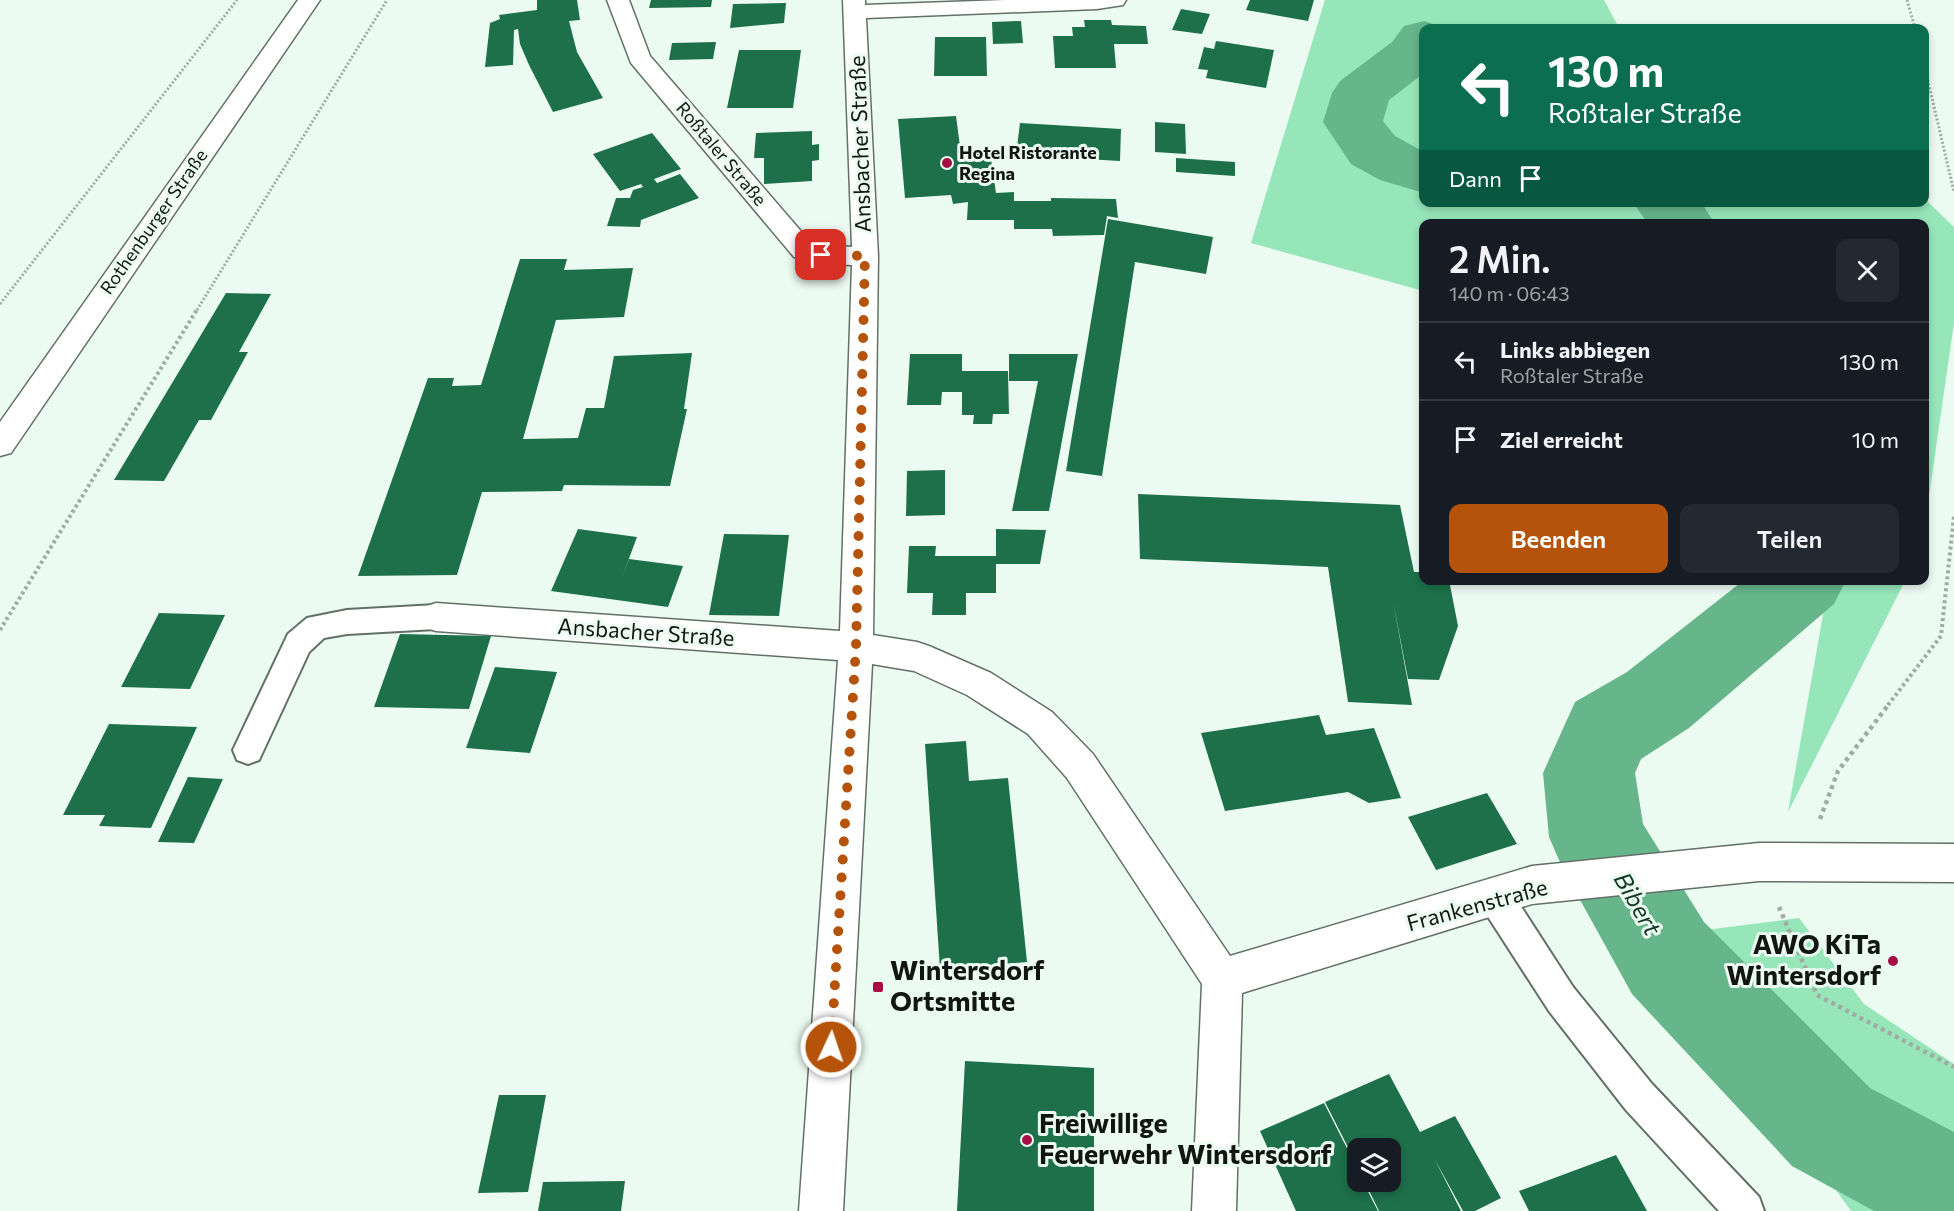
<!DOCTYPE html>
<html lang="de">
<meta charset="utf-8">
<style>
body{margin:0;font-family:Commissioner,sans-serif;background:#242831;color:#f1f3f6;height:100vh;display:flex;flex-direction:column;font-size:22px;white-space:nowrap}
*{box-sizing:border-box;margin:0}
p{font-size:20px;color:#9ea1a6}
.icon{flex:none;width:33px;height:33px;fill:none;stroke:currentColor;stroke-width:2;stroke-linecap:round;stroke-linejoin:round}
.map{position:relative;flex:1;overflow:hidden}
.panel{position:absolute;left:1419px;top:219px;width:510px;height:366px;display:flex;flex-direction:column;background:#171b24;border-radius:12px;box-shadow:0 3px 9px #0003}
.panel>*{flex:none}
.banner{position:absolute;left:1419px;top:24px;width:510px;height:183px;border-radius:12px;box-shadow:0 3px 9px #0003;background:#0b6e4f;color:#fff;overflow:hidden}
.buttons{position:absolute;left:1347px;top:1138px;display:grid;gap:12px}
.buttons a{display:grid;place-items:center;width:54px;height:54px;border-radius:12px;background:#171b24;box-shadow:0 3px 9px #0003;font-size:30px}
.pin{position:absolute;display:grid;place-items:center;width:51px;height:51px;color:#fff;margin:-26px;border-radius:12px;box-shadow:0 3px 9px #0006}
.me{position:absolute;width:66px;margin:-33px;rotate:3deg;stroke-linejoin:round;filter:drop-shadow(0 0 4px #0008)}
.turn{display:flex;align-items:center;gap:21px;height:126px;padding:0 30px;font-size:27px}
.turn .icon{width:78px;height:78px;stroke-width:2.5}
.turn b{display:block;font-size:42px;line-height:51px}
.then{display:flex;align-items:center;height:57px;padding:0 30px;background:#0003;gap:12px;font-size:22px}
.round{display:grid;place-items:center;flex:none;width:63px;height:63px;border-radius:12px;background:#242831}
.head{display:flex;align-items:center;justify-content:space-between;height:102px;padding:0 30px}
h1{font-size:36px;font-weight:600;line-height:45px}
.action{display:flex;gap:12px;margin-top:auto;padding:12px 30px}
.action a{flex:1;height:69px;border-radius:12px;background:#b45309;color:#fff;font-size:24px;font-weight:600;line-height:69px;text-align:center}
.action a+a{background:#242831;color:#f1f3f6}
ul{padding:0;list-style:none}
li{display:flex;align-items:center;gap:18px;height:78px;padding:0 30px;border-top:2px solid #363941}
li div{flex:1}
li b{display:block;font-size:22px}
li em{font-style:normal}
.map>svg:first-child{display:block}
.green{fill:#97e6ba}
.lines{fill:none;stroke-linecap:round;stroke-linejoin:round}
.river{fill:#67b58b;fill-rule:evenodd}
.building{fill:#1d704a}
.service-casing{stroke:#627068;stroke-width:4}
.minor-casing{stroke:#627068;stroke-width:3}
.secondary-casing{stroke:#627068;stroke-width:3}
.path-far2{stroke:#a0aba4;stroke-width:3;stroke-dasharray:2 2;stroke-linecap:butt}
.path-far1{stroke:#a0aba4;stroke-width:4;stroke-dasharray:3 3;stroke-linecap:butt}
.path{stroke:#a0aba4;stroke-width:4.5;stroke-dasharray:4 4;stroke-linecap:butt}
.service{fill:#fff;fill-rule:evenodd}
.minor{fill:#fff;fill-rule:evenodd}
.secondary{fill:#fff;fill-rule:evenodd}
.route{stroke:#b45309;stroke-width:10;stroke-dasharray:0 18}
.poi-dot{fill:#a50d44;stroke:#ecfbf2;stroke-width:2}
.labels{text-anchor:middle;stroke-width:6;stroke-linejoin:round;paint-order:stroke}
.far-poi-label{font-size:18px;font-weight:bold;fill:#111613;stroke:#ecfbf2;text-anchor:start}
.far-street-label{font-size:18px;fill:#111613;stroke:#ecfbf2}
.street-label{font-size:22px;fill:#111613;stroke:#ecfbf2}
.water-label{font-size:24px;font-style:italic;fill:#143726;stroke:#ecfbf2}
.near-poi-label{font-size:27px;font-weight:bold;fill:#111613;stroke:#ecfbf2;text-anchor:start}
</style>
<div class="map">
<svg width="1954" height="1211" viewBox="0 0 1954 1211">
<rect width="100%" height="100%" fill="#ecfbf2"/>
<path class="green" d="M1325,0H1604L1617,24L1627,28H1424V202H1924L1925,199L1954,227V323L1925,524L1924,224H1424L1423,291L1251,243Z
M1829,581H1905L1788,812Z
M1799,918L1864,1004L1954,1064V1211H1851L1808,1151L1619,941Z"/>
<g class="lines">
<path class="river" d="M1424,21L1445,28H1424V73L1389,100L1383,121L1395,136L1424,152V193L1380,180L1351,164L1323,122L1332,93L1340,81L1392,42L1404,26Z
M1633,202H1701L1715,224H1648Z
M1744,580H1846L1834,604L1689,728L1641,759L1635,773L1643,824L1704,922L1870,1088L1954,1132V1211H1874L1792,1166L1632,994L1563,869L1549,837L1543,773L1575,702L1627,672Z"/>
</g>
<path class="building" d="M537,0H577L580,20L569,21L577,52L603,98L553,112L529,65L520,44L518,29L514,30L513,65L485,67L490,23L500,19L499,15L537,10Z
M651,0H712L711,7L649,8Z
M1250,0H1314L1308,21L1246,10Z
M786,3L784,23L730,28L733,4Z
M1181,9L1210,14L1202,34L1172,30Z
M1084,20H1111L1112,25L1146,26L1148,44H1114L1116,68H1055L1053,36H1073L1072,27H1085Z
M1021,21L1023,43L993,44L992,22Z
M935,37H986L987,76H934Z
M1216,41L1274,50L1266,88L1206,78L1208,70L1198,69L1204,47L1214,49Z
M716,42L713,59L669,60L672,43Z
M739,50H801L793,108H727Z
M956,116L961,154L990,152L996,193L1014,192V201H1051V198L1116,199L1118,218L1107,216L1104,235L1053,236L1052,229H1014V220H967L968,202L953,204L951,195L905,198L898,119Z
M1155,122L1185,124L1186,154L1155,152Z
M1020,123L1121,129L1120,161L1016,155Z
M812,131V145L819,144V160L812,161V181L764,184V158H754L756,133Z
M652,133L681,169L654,179L657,183L680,174L699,198L641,220L640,227L607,226L616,198H630L633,190L643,187L641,184L620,191L593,154Z
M1176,158L1235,162V176L1176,172Z
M1108,219L1213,237L1206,274L1135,262L1102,476L1066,471Z
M520,259H567L564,270L633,268L624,317L556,320L523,439L578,438L586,408H604L614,356L692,353L684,409H687L670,486L564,485L562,491L482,492L457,575L358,576L428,378H454L452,386L481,385Z
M226,293L271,294L239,352H248L211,420H199L164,481L114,480Z
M910,354H962V371H1008L1009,414H993L992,424H973L974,415H962V392H942L941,405H907Z
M1009,354H1078L1049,511H1012L1038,381H1009Z
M945,470V515L906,516L907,471Z
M1138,494L1400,505L1414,572H1424V580H1449L1458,626L1439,680L1408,679L1393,601L1412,705L1348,702L1328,567L1140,559Z
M578,529L637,537L621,580L629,559L683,566L668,607L551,591Z
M996,529L1046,530L1040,564H996V593H966V615H932L933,593H907L909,546H936L935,556H996Z
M724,534L789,535L779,616L709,615Z
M159,613L225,615L190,689L121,687Z
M400,634L491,636L469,709L374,707Z
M495,667L557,672L530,753L466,748Z
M1319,715L1326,735L1374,728L1401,798L1369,803L1348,792L1225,811L1201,733Z
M109,724L197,727L151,828L99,826L105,815H63Z
M966,741L969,781L1008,778L1027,962L940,969L925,744Z
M188,777L223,779L194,843L158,842Z
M1487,793L1517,844L1436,870L1408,817Z
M965,1061L1094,1068V1211H957Z
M1389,1074L1420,1132L1455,1116L1501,1198L1475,1211H1463L1434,1158L1461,1211H1379L1365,1182H1390V1149H1358V1167L1325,1102Z
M499,1095H546L528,1192L478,1193Z
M1324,1103L1358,1170V1182H1363L1378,1211H1296L1260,1131Z
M1616,1155L1647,1211H1529L1519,1191Z
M625,1181L621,1211H538L543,1182Z"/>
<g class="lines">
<g class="service-casing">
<path id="service" d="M436,605L446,608L450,617L446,626L436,629L347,634L324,638L309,652L259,760L248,764L237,760L233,750L288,634L307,618L347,610Z
M1495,880L1507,885L1573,987L1652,1084L1759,1197L1764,1211H1719L1626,1110L1549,1011L1483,909L1478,897L1483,885Z"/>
</g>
<g class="minor-casing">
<path id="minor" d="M607,0H629L650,56L812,244L852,247L843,0H865V5L1005,0H1126L1123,5L1097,9L866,18L878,256L873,635L917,642L929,646L991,673L1052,712L1093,754L1230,956L1532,866L1759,843L1954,844V882L1759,881L1532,904L1242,993L1236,1211H1192L1202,984L1067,778L1028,734L967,695L914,671L872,664L843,1211H799L838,660L436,631L424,627L419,617L424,607L436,603L840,631L852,265L821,264L794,257L631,63Z"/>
</g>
<g class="secondary-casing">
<path id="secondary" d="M298,0H320L11,453L0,456V422Z"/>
</g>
<path class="path-far2" d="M1907,0L1915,28
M1924,64L1954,192
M0,304L237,0
M197,310L387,0"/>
<path class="path-far1" d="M0,630L198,308
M1888,705L1941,636L1954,516"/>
<path class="path" d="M1820,819L1838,771L1889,704
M1779,907L1817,995L1954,1067"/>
<use href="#service" class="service"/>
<use href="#minor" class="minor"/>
<use href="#secondary" class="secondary"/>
</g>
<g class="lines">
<path class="route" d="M821,255L865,256L856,647L831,1047"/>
</g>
<g class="poi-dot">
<circle cx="947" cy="163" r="6"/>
<circle cx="1893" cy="961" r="6"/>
<rect x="872" y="981" width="12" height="12" rx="3"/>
<circle cx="1027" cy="1140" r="6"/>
</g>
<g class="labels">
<g class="far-poi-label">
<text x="959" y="159">Hotel Ristorante<tspan x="959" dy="21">Regina</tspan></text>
</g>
<g class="far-street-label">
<text transform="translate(721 154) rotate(50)" y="6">Roßtaler Straße</text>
<text transform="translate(154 222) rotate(-55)" y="6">Rothenburger Straße</text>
</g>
<g class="street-label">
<text transform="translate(860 144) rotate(-92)" y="8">Ansbacher Straße</text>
<text transform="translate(646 632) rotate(4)" y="8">Ansbacher Straße</text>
<text transform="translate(1477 905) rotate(-15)" y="8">Frankenstraße</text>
</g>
<g class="water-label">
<text transform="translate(1637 904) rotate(60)" y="8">Bibert</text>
</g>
<g class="near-poi-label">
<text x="1881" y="954" text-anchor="end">AWO KiTa<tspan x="1881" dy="31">Wintersdorf</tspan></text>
<text x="890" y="980">Wintersdorf<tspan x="890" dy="31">Ortsmitte</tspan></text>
<text x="1039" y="1133">Freiwillige<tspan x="1039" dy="31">Feuerwehr Wintersdorf</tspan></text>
</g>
</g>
</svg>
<div class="buttons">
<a><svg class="icon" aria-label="layers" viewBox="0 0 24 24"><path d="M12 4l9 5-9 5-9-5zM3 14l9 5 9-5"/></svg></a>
</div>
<div class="pin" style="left:821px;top:255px;background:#d93025"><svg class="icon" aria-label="arrive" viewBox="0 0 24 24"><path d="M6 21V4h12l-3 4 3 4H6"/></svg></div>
<svg class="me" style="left:831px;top:1047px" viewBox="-20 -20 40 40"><circle r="17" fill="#b45309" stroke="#fff" stroke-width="3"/><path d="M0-11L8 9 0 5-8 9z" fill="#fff"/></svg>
<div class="banner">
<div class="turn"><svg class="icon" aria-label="left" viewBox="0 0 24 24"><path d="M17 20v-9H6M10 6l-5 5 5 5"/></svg><div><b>130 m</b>Roßtaler Straße</div></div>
<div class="then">Dann<svg class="icon" aria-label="arrive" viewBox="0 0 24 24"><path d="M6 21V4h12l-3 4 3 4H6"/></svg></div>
</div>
<section class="panel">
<div class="head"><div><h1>2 Min.</h1><p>140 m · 06:43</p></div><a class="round"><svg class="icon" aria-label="close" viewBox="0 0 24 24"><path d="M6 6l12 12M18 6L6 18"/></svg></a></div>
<ul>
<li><svg class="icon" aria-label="left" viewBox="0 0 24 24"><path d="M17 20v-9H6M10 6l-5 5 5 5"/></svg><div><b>Links abbiegen</b><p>Roßtaler Straße</p></div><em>130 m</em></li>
<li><svg class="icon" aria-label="arrive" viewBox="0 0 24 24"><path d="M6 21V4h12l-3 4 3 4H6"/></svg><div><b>Ziel erreicht</b></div><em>10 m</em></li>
</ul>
<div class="action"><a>Beenden</a><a>Teilen</a></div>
</section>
</div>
